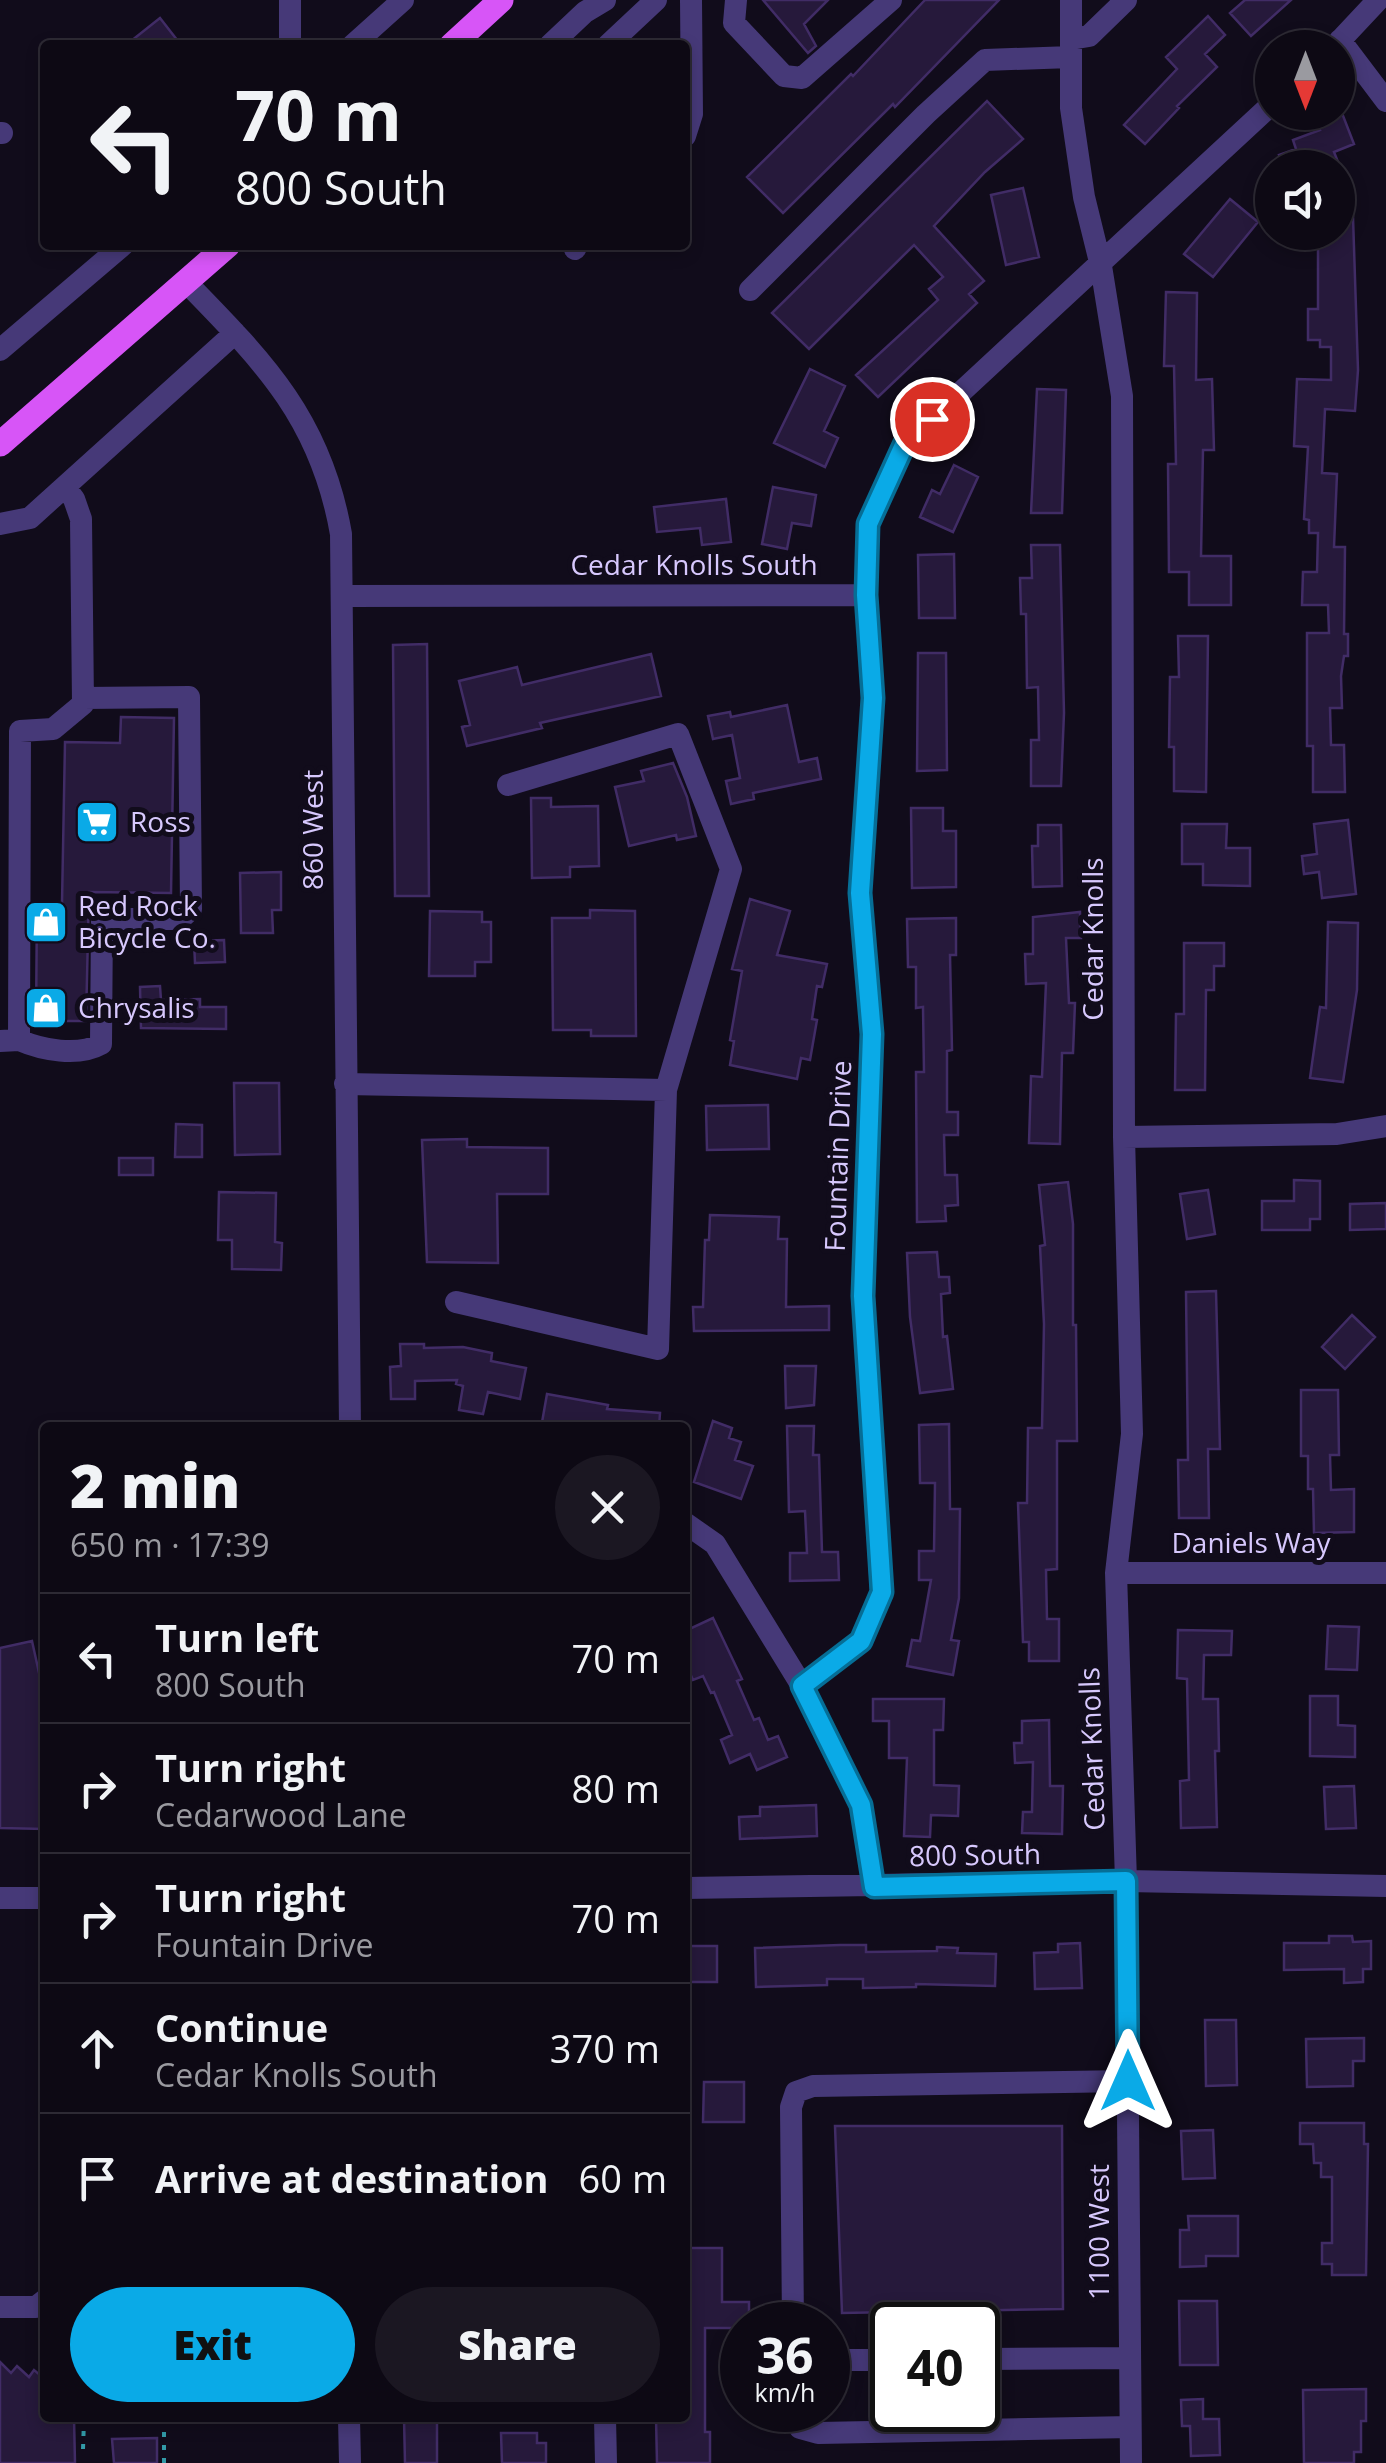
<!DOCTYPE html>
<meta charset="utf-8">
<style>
body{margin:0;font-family:"Open Sans",sans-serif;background:#1b1722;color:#f1f3f6;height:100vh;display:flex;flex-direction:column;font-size:38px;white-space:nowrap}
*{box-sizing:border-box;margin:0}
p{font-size:32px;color:#9a9aa0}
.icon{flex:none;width:55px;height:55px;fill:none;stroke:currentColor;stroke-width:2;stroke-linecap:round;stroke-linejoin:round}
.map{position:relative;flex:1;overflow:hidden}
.panel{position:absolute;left:40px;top:1422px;width:650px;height:1000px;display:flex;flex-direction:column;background:#0d0914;border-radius:10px;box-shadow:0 5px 15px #0003,0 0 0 2px #2d2a34}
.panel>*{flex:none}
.guide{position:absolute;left:40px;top:40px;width:650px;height:210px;border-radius:10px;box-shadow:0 5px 15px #0003,0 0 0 2px #2d2a34;background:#0d0914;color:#f1f3f6;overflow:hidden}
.needle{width:65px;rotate:180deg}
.buttons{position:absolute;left:1255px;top:30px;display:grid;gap:20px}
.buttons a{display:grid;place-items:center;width:100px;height:100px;border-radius:50%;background:#0d0914;box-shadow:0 5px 15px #0003,0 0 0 2px #2d2a34;font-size:50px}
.speed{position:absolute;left:720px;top:2302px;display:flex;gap:20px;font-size:50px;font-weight:700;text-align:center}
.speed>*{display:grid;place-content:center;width:130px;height:130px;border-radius:50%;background:#0d0914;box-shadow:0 5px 15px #0003,0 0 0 2px #2d2a34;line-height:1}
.speed small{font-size:25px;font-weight:400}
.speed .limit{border:5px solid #111;border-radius:15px;background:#fff;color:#111}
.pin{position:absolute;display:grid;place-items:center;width:85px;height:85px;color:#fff;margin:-42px;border:5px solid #fff;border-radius:50%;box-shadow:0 2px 10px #0007}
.me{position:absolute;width:110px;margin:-55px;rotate:0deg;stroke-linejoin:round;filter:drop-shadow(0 0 8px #0008)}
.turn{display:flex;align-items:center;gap:35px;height:210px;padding:0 30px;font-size:45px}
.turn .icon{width:130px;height:130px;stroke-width:2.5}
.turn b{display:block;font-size:70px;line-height:85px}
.round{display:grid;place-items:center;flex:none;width:105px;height:105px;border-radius:52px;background:#1b1722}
.headline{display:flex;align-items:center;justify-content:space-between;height:170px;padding:0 30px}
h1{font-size:60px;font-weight:800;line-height:75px}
.button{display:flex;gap:20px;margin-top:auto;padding:20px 30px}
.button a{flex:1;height:115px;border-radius:60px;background:#0aaae7;color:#111;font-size:40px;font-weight:800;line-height:115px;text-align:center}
.button a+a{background:#1b1722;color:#f1f3f6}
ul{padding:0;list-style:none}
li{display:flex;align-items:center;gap:30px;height:130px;padding:0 30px;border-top:2px solid #2d2a34}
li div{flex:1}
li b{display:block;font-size:38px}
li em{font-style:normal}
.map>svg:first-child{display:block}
.building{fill:#26193b;stroke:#412c66;stroke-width:2.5}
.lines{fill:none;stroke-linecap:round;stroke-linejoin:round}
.path{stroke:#329aa7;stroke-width:4;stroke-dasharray:5 8;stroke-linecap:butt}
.minor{stroke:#463978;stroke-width:22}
.major{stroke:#d755f7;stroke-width:25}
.route-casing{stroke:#066e96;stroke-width:25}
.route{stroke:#0aaae7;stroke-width:18}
.labels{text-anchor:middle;stroke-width:10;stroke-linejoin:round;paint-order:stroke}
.street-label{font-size:28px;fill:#d7c8fd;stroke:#110c1b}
.poi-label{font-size:28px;fill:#d7c8fd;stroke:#110c1b;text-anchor:start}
</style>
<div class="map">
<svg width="1386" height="2463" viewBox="0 0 1386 2463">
<rect width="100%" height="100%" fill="#110c1b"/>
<path class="building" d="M763,0H828L804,24L816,46L808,53Z
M925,0H999L895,107L893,104L783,213L747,177L851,74L853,76Z
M1245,0H1291L1251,36L1230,13Z
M1208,16L1225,35L1205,54L1217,67L1177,106L1179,108L1145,144L1124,125L1177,69L1166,57Z
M160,18L181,45H126Z
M987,101L1023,139L985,172L934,226L984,281L969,294L977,303L878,397L856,375L938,300L929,289L943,277L914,245L809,349L772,313Z
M1340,108L1354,144L1334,152L1338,162L1324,168H1284L1279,155L1296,149L1293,140L1320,130L1315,118L1338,112Z
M1023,188L1039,257L1006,265L991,195Z
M1230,199L1258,222L1213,277L1184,254Z
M1338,217H1353L1358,370L1355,411L1325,409L1322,473L1337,474L1334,547H1345L1344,634H1348V656H1344L1341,676L1342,708H1330L1331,745H1344L1345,792H1313V746H1307V633H1329L1328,605H1302L1303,572H1317L1318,533H1309V520L1304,519L1308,447L1294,446L1297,379L1331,380V347H1320V340H1308V309H1318V232H1338Z
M1166,292L1197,293L1196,380L1212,379L1214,450H1203L1201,556H1231V605H1189V572H1169L1168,464H1176L1174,366H1164Z
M810,369L845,386L824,431L838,438L825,467L774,443Z
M1037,389L1066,390L1062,513H1031Z
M954,465L978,477L953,532L920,517L932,490L940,494Z
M773,487L816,495L811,526L792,523L787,549L762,544Z
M726,499L731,542L702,545L700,528L657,532L654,507Z
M1031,545H1060L1064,713L1061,786H1031V740H1039L1038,687L1027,688L1026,614H1021L1020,578H1032Z
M954,554L955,618H919L918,555Z
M1178,636H1208L1206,792L1174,791V747H1169L1170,677H1179Z
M427,644L429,896H395L393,645Z
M918,653H946L947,770L917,771Z
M651,654L661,696L540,723L542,728L467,746L462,727L470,725L459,681L517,667L522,685Z
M787,705L799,762L817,758L821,779L753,793L754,799L731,804L726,781L740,778L732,735L713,739L708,716L730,712L731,717Z
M121,717L174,718L171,893L89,892L86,1021H36L37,903H62L65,742L120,743Z
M673,763L687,797L696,836L677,840L676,835L629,846L615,787L644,781L641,771Z
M531,798H551V807L598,806L599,866L570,867V877L532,878Z
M911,808H943V831H956V887L912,888Z
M1348,820L1356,894L1322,898L1319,872L1304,874L1302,856L1317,854L1314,824Z
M1182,824H1227L1226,848H1250V886L1203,885V864H1182Z
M1038,825H1061L1062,886L1033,887L1032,846H1038Z
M281,872V910H272L273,933H241L240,873Z
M750,899L790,911L777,955L827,964L822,987L817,986L812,1019L817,1020L810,1060L801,1058L797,1079L730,1065L734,1041L730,1040L742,971L732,969Z
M590,910L635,911L636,1036H591V1030H553L552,918H590Z
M430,911L482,912V922H491V962H475V976H429Z
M1080,912L1081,938H1066L1069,1003H1075L1073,1053H1062L1060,1144L1029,1143L1031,1076L1042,1077L1046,983L1026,984L1025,954H1033V917Z
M956,918V955H950L952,1050L947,1051V1112H958V1135H944L945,1175H957L958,1205L945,1206L946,1221L917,1222L916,1072H924L923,1007L916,1008V967H908L907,919Z
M1328,922L1358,923L1357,990L1343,1082L1310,1078L1320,1007L1326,1008Z
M224,940L225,962L195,963L194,941Z
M1184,943H1224V966H1214V990H1206L1205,1090H1175L1176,1014H1184Z
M160,986L161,1000L200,999V1007H226V1029L141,1028L140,987Z
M234,1083H279L280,1154L235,1155Z
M768,1105L769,1149L707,1150L706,1106Z
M176,1124L202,1125V1157H175Z
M467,1139V1147L548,1148V1194H497L498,1263L427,1262L422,1140Z
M119,1158H153V1175H119Z
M1294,1180L1320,1181V1219H1310V1230H1262V1201H1294Z
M1068,1182L1073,1224V1325H1076L1077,1441H1057V1569L1046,1570L1047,1619H1059V1661H1029V1642H1023L1018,1503H1027L1028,1428H1042L1044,1324L1040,1246L1045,1245L1039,1185Z
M1208,1190L1215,1234L1187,1239L1180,1194Z
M219,1192L276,1193L275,1242L282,1243L281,1270L232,1269V1240H218Z
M1386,1203V1229L1350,1230V1204Z
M710,1215L779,1217L778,1239H787L786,1307L829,1306V1330L694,1331L693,1307H703L705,1240H709Z
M937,1252L939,1277H949L950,1293L941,1294L943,1337L947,1336L953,1389L920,1393L910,1317L907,1253Z
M1216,1291L1220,1449H1208L1209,1518H1179L1178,1460H1188L1186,1292Z
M1352,1315L1375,1337L1345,1369L1322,1347Z
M400,1344H424V1348L463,1347L492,1353L491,1361L526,1368L520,1399L488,1392L483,1414L459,1410L463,1386L456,1384L457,1380L415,1381V1399H391L390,1367L401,1366Z
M785,1366H816L814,1405L786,1408Z
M1301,1390H1338L1339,1455H1330L1331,1490L1354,1489V1532L1314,1533L1313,1489H1308V1456H1301Z
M547,1394L608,1405L607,1409L660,1413L659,1428H541Z
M713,1421L732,1428L729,1438L741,1442L735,1460L753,1466L741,1499L694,1482Z
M949,1424L950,1509H960L959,1598L951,1640L959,1641L953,1675L907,1666L912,1640L920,1641L931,1580H919V1551H934L935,1483H920L919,1425Z
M787,1426H814L813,1455H819L822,1552H838L839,1580L790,1581V1553H807L805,1511L789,1512Z
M713,1618L742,1679L737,1681L754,1720L759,1718L768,1740L778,1736L787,1757L757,1770L750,1754L730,1763L721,1740L732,1735L714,1692L711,1693L703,1676L693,1680L685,1662V1631Z
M1328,1626L1359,1627L1357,1670L1326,1669Z
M1178,1630L1232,1631L1231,1655H1204L1203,1699H1218L1219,1751H1215L1217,1827L1181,1828L1180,1781L1189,1780L1187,1679L1177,1678Z
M32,1641L45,1700V1829L0,1828V1648Z
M1310,1696H1338V1725L1355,1726V1757L1310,1756Z
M873,1699H944L943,1730H934V1785L959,1786L958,1816L931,1815L930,1837L904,1836L907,1758H889V1721H873Z
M1049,1720L1050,1786H1063L1062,1834L1022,1833L1023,1812H1032L1033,1762L1015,1763L1014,1743H1022V1721Z
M1354,1786L1356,1828L1326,1829L1324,1787Z
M816,1805L817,1836L740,1839L739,1817L760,1816V1807Z
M1329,1936H1352L1353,1942L1371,1941V1969H1363V1982L1344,1983V1969L1284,1970V1943H1329Z
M1080,1943L1082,1988L1035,1989L1034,1953L1058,1952V1944Z
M840,1945H866V1952L937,1951V1947L958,1948L957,1953L996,1954L995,1986L916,1984V1987L863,1988V1979H827V1985L756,1987L755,1948Z
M685,1946H717V1982H685Z
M1205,2020H1236L1237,2085L1206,2086Z
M1364,2038V2061H1353V2086L1307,2087L1306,2039Z
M704,2082H744V2122H703Z
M1300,2123H1364V2144H1368L1366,2275H1332V2264H1322V2243H1332V2177H1321V2163H1314L1313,2144H1300Z
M835,2126H1062L1063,2309L842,2313Z
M1213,2130L1215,2178L1183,2179L1181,2131Z
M1188,2216H1238V2256H1206V2266L1180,2267V2230H1189Z
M685,2248H722V2302H749V2325H742V2328H705V2432H710V2463H657L656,2418H685Z
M1179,2301H1217L1218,2365H1180Z
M0,2362L11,2373L17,2366L29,2377L34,2370L45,2379V2418H74L75,2463H0Z
M1366,2389V2421H1361V2452H1354V2463H1304L1303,2390Z
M1203,2399V2419H1219L1220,2455L1191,2456L1190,2426H1182L1181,2400Z
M404,2418H437V2463H405Z
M501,2433H537V2443H546V2463H502Z
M157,2438V2463H114L112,2439Z"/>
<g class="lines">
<path class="path" d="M83,2449L84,2420
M164,2463V2421"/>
<path class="minor" d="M290,0V45
M736,0L734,23L784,76L802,78L891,0
M1071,0V108L1084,197L1101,266L1122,396L1124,1137L1132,1434L1116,1573L1126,1881L1131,2463
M1071,39L1089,36L1126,0
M1340,40L1386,101
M353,45L403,0
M550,45L585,12L605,0
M608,45L656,0
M1333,48L1378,0
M0,133H2
M685,136L692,114L691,0
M575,249L577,245
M186,282C264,362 321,419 341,534L350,1428
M750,290L926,114L985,60L1071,57
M0,350L123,245
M0,524L30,518L235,333
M342,596L866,595
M19,1040C42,1050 78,1057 101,1044L102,919H180L191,909L189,697L83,698
M0,1041L19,1040L20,731L53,729L83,704L81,519L74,499L65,487
M345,1084L666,1090
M1124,1137L1337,1134L1386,1126
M456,1302L658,1349L666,1090L731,869L678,734L508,785
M685,1523L715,1544L802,1686L861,1805L874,1887
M1116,1573H1386
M802,1686L861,1641L881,1592L863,1296L872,1034L860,893L873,699L866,595L868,524L904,445L1272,104
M685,1888L1126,1881L1386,1886
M0,1898H45
M0,2307H36L45,2300
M793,2325L791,2107L796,2092L813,2086L1128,2081
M978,2359L1130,2358
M828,2360H892
M794,2410L800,2428L818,2433L1130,2427
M349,2418L350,2463
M605,2418L606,2463"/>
<path class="major" d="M452,45L501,0
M0,444L228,245"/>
</g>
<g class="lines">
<g class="route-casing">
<path id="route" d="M932,419L904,445L868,524L866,595L873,698L860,893L872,1034L863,1296L882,1592L861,1641L802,1686L861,1805L874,1887L1126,1881L1128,2081"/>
</g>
<use href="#route" class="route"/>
</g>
<defs>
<g id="supermarket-square" transform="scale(2.25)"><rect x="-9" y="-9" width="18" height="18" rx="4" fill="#0aaae7" stroke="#110c1b"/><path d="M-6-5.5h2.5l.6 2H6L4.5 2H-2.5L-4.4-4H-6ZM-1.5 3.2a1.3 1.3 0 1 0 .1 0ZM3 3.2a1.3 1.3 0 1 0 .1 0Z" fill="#fff"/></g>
<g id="shop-square" transform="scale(2.25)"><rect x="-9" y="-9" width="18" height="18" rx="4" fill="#0aaae7" stroke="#110c1b"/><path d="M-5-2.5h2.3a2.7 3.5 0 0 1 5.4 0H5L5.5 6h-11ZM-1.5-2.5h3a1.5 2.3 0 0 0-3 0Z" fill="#fff"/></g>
</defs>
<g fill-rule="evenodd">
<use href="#supermarket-square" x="97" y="822"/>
<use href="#shop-square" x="46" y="922"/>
<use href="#shop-square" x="46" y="1008"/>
</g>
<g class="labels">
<g class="street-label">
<text x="694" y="575">Cedar Knolls South</text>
<text transform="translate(313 830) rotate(-90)" y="10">860 West</text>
<text transform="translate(1093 939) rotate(-90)" y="10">Cedar Knolls</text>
<text transform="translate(838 1156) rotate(-88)" y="10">Fountain Drive</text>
<text x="1251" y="1553">Daniels Way</text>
<text transform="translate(1092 1749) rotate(-92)" y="10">Cedar Knolls</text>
<text transform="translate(975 1855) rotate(-1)" y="10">800 South</text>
<text transform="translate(1099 2232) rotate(-90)" y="10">1100 West</text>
</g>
<g class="poi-label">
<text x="130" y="832">Ross</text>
<text x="78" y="916">Red Rock<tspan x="78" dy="32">Bicycle Co.</tspan></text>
<text x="78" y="1018">Chrysalis</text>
</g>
</g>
</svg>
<div class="buttons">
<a><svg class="needle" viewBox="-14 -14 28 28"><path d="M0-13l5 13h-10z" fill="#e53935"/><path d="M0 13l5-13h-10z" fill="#9a9aa0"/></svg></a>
<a><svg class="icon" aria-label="sound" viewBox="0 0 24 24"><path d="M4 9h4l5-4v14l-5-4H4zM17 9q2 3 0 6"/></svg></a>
</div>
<div class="speed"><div>36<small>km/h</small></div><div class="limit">40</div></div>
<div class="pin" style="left:932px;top:419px;background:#d93025"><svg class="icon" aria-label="arrive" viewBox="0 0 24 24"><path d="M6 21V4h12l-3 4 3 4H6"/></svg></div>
<svg class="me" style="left:1128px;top:2081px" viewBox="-20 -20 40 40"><path d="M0-17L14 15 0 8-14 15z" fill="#0aaae7" stroke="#fff" stroke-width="4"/></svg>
<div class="guide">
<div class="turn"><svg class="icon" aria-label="left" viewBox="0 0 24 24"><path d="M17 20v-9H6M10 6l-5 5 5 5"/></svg><div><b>70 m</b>800 South</div></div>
</div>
<section class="panel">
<div class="headline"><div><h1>2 min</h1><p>650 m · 17:39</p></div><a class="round"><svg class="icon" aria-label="close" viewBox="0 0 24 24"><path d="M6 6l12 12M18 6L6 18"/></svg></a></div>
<ul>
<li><svg class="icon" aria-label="left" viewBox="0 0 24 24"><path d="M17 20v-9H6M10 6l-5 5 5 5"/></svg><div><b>Turn left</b><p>800 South</p></div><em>70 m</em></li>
<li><svg class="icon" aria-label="right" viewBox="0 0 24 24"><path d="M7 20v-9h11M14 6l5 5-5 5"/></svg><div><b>Turn right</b><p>Cedarwood Lane</p></div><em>80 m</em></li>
<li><svg class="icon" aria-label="right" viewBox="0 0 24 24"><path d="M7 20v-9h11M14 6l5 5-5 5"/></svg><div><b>Turn right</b><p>Fountain Drive</p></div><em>70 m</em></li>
<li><svg class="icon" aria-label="ahead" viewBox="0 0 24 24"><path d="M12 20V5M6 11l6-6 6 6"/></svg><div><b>Continue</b><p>Cedar Knolls South</p></div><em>370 m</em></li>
<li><svg class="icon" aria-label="arrive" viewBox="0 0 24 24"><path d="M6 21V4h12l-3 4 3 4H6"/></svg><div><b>Arrive at destination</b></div><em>60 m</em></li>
</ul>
<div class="button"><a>Exit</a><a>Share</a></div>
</section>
</div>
